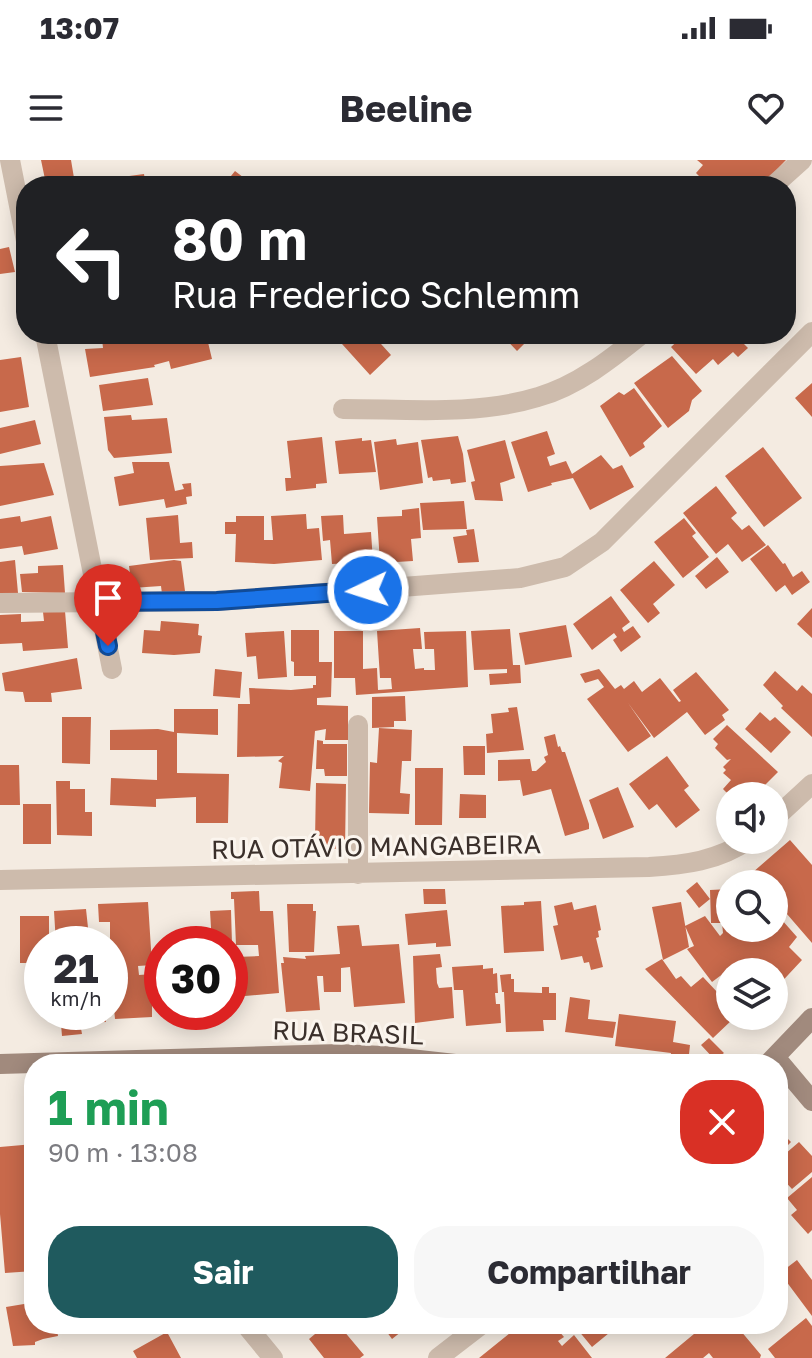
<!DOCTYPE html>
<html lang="pt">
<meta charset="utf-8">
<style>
body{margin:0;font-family:"Golos Text",sans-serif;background:#f7f7f7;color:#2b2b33;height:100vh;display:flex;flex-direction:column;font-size:30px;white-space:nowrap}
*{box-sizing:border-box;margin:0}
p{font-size:26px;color:#7c7c81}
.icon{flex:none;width:44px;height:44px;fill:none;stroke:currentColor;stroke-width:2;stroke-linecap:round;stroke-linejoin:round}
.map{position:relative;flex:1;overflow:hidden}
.side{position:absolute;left:24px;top:894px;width:764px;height:280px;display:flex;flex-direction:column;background:#fff;border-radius:32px;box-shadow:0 4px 20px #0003}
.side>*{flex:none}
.hud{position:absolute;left:16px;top:16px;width:780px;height:168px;border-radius:32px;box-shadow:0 4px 20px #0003;background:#202124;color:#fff;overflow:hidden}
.fabs{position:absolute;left:716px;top:622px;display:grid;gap:16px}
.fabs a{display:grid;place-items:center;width:72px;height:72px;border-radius:50%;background:#fff;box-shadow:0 4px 20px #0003;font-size:40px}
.speed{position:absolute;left:24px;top:766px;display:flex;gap:16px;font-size:40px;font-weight:700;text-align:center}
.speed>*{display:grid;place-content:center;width:104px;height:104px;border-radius:50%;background:#fff;box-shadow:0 4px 20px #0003;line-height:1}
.speed small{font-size:20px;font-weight:400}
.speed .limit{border:12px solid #d22;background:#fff;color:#111}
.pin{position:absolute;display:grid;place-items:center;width:68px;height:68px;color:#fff;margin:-82px -34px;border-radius:50% 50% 50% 0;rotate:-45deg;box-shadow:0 0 8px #0007}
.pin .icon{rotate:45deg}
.me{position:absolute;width:88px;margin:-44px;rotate:266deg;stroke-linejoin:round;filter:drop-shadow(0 0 6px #0008)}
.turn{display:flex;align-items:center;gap:28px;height:168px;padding:0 24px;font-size:36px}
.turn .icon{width:104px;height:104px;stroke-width:2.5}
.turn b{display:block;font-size:56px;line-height:68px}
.round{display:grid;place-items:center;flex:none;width:84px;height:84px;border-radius:32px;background:#f7f7f7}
.summary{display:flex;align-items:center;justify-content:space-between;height:136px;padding:0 24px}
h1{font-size:48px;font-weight:700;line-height:60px;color:#1e9e55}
.button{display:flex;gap:16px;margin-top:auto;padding:16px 24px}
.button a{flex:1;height:92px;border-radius:32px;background:#1f5a5e;color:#fff;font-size:32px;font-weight:700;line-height:92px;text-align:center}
.button a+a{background:#f7f7f7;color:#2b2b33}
.status{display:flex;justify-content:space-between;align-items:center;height:56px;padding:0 40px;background:#fff;direction:ltr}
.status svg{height:22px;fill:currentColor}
header{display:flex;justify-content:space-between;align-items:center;height:104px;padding:0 24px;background:#fff;font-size:36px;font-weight:700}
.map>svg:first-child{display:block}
.building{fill:#c8694b}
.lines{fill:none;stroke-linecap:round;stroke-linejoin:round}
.street{stroke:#cdbbac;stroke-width:20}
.secondary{stroke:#a18a7d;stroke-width:20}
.route-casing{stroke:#114b97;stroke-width:20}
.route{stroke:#1a73e8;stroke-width:14}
.labels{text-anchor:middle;stroke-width:6;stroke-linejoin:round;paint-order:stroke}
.street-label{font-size:26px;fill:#3b302b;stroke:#fbf5ee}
</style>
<div class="status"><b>13:07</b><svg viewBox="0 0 49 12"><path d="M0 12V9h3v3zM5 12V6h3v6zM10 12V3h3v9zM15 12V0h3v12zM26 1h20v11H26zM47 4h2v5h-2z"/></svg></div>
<header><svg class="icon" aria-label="menu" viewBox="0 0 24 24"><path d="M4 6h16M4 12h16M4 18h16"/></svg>Beeline<svg class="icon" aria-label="heart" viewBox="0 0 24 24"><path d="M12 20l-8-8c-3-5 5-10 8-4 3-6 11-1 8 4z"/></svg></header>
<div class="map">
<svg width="812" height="1198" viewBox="0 0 812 1198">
<rect width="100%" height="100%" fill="#f4ebe1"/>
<path class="building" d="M41,0H71L74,18L46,24Z
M697,0H786L761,26H709L696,13L703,5Z
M235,11L252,24L250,26H223Z
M144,14L146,26H109L107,19Z
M9,87L15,112L0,114V89Z
M129,174H147L148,182L164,178L165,174H206L212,199L171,209L169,201L154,205L155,207L90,217L85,189L103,188L102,179Z
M333,174H372L391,195L370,215Z
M501,174H524L529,179L517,191Z
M685,174H716L719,176L721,174H746L740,180L748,188L738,197L733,192L718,205L713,199L696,214L671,187Z
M672,196L702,231L692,240L689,251L668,268L634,223Z
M21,197L29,247L0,252V200Z
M148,218L153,245L103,251L99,225Z
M812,223V257L795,238Z
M634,228L662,266L643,283L645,287L630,297L600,246L619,232L624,235Z
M131,255L132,260L167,258L172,293L114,298L108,290L104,257Z
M35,260L41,284L0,294V268Z
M547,271L555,294L547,297L550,306L566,301L572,314L601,295L613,309L622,305L634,327L590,350L573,318L551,323L552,325L528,332L511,282Z
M458,276L463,294L466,322L451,324L450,319L433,321L432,317L428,318L421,280Z
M322,277L327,323L316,324V328L286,331L285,318H291L287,281Z
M362,278V281L371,280L376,312L339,314L335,281Z
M396,279L397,285L418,282L423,323L380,330L374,282Z
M505,280L515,318L500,323L503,341L475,340L471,322L475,321L467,290Z
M763,287L802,338L764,367L725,316Z
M132,302H169L175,331L184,329L182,324L191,323L192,336L186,337L187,344L166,348L164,339L119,346L114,317L134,313Z
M44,303L54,335L0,346V306Z
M716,326L737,353L731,358L742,370L749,365L766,385L742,402L728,384L716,394L683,353Z
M464,341L467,369L423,370L420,343Z
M419,348L421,378L411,379L413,401L380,403L377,357L402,356V350Z
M306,354L307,369L319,368L322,400L274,404L235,402L236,374H225V362H236V356H264V380H273L271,356Z
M178,355L180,383L192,382L193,398L150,400L146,358Z
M343,355L344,374L371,372L373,402L332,404L330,380L323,381L321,356Z
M20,356L21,362L51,356L58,389L24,395L22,386L0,389V359Z
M684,358L696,373L692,376L709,397L683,418L654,382Z
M474,369L479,402L458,403L453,377L467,375L466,370Z
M768,385L783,404L785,403L793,417L802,411L810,422L792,435L785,425L776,432L750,399Z
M717,397L729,412L706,429L695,416Z
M15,400L18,433L0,434V402Z
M174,400L181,401L185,431L162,434L161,426L132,428L129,406Z
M654,401L675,425L653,444L660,453L648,463L620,430Z
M63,405L65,433L22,432L20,414L38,413V406Z
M611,436L630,462L622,468L624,472L633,466L641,477L621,492L613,480L617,477L614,473L592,490L573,464Z
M812,448V478L797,464Z
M65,451L68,488L23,491L22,483L0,484V455L21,454V462L44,461L43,452Z
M161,461L199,464L198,475L202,476L200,493L174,495L142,493L144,470L160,471Z
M566,465L572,497L525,505L519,473Z
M420,468L422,489H413L415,509L424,508V510H435L434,489H425L424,472L466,471L468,527L356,535L355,518H334V471H363V509L377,508L378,530L392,529L391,518H380L377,471Z
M510,469L513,505H520L521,523L490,525L489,514L507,513V509L474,510L471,471Z
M291,470H319V502H332L331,537L317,538V545L348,546V580H325L326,569L315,571L310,631L279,628L282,603L278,601L284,596L237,597L238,544H250L249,528L291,530L313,528V525H316V516H294V502L291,501Z
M284,471L287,517L258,519L256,496L247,497L245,473Z
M77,498L82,529L51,533L52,542H25L23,532L5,531L2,513Z
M215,509L242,512L240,538L213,536Z
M599,509L615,529L621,525L624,529L634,521L642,532L660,518L679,542L681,541L673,530L696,512L729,550L722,555L725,560L705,575L687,552L654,578L628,543L651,576L628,592L587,539L604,527L598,519L585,523L580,514Z
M775,511L797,531L802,525L812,534V577L781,548L783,546L763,525Z
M405,536L406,561H394V567L372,568V537Z
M517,547L524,590L487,593L486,574L493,573L491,554L509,552L508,548Z
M174,549H218V575L177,573V613L229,614L228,663H196V637L156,639V647L110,645L111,618L157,620V590H110V570L158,569L174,572Z
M760,552L770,561L775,557L791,572L771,593L745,569Z
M62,557H91L90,604L62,603Z
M727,565L778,612L754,636H739L736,633L730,636L723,629L731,620L723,613L726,610L723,607L731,599L727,600L715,588L718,584L713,579Z
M379,568L412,570L411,601H402L400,633L410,634L409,654L369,653L370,602L377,603Z
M555,574L558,587L560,586L562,592H565L589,664V669L565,676L551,629L523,636L520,620L498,621V600L530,599L532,611H536L546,602L544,597L548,595L544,577Z
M317,580L323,581V584H347V616H325L324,609H316Z
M463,586H485V615H464Z
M667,596L689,626L684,630L700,650L676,668L657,644L649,650L629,624Z
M0,605H19L20,645H0Z
M415,608H443L442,665H415Z
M56,621H70V629H85V652H92V676L57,675Z
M316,623L346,624L345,689H324L315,680Z
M618,627L634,667L603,679L589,640Z
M460,634L486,635V658H459Z
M23,644H51V684H23Z
M790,680L812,705V783L774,739V724H761L752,713Z
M697,722L710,739L699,748L686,731Z
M423,729H445L446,744H424Z
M730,729V768H774V751L797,777L789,787L802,800L774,830V812H748L740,801L712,822L687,789L694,786L685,766L705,756L720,776L723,773L722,763H711L710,730Z
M259,731L260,751H273L279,833L234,837L233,817H237L236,797L259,796L258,785H236L234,739H231V732Z
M541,741L544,791L504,793L501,746L524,745V742Z
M148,742L152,805L138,806L139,815L152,814V857L115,859L110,808V762H99L98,744Z
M572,742L574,750L596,745L601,770L598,771L599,777L596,778L603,807L591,810L589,802L584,803L582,796L561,800L553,766L558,765L554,746Z
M681,742L689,787L663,800L652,747Z
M287,744H313V751H316L314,792H289Z
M86,749L89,777L101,776V784H56L54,751Z
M231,750L232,784H212L210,751Z
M447,750L451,786L436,787V783L408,785L405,754Z
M20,756H49V784H42V803H20Z
M359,765L362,786L399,784L405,843L354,847L350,807L341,808V832H324L323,816H317L320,850L286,852L281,803H284L283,797L306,799L305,796L340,794L337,766Z
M440,794L442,807L436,808L437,823L439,828L452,827L454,858L415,863L413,796Z
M662,799L676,819L681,816L691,827L703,817L719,834L726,826L730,830V850L725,845L722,848L733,859L713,878L645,809Z
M483,805V809L493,808V814L497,813L498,833H495L496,844H500L501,863L466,866L463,830H454L452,807Z
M511,814V819H514V832L542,833V827H549V833H556V860H543L544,871L506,872L504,832H502L500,815Z
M570,837L590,840L588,859L616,862L613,878L565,872Z
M60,852H105L106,862L80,863L82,874L62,876Z
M171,852H217L218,859L172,862Z
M619,854L676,861L673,882L690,885L688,904H670L671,893L615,886Z
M709,878L724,893L715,900L701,885Z
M778,959L788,969L783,974L791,982L778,995Z
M799,982L812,996V1012L792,1029L778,1014L780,1002L778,1000Z
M34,984V1111L5,1113L0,1054V987Z
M812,1017V1070L808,1074L791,1055L797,1050L787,1038Z
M797,1100L812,1120V1156L780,1113Z
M34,1132V1164H56L58,1176L43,1179L35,1182V1185L13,1186L6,1147L30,1143L27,1133Z
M806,1158L812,1166V1198H775L768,1189Z
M327,1164H338L364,1195L360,1198H324L309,1179Z
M381,1164H411L392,1179Z
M521,1164H553L564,1177L558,1181L562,1186L574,1175L592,1198H479Z
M573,1164H620L592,1187Z
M706,1164H735L761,1195L760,1198H713L709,1193L703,1198H665Z
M167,1172L181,1198H137L133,1191Z"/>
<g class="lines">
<path class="street" d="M10,0L26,81
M773,26L802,0
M45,174L112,509
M343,249C407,249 476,256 538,237C577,226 611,199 642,174
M0,443L217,441L520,418L565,407L602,382L812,172
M358,565V714
M774,659L812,624
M0,720L649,707C684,705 718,701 748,680
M245,1164L273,1198
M438,1198L482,1164"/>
<path class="secondary" d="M775,897L812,941
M0,904L339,894L383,896L455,904
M768,904L812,858"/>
</g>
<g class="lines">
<g class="route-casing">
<path id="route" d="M108,486L99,442L217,441L368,430"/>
</g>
<use href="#route" class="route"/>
</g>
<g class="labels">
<g class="street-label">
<text transform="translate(376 687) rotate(-1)" y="9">RUA OTÁVIO MANGABEIRA</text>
<text transform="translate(348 873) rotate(2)" y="9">RUA BRASIL</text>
</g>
</g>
</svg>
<div class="fabs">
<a><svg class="icon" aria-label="sound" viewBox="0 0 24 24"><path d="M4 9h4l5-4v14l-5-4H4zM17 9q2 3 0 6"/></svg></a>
<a><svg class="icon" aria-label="search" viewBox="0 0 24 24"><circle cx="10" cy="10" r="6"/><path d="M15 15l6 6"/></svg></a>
<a><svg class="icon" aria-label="layers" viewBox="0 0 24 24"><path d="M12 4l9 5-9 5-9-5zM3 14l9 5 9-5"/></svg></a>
</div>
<div class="speed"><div>21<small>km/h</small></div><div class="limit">30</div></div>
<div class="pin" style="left:108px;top:486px;background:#d93025"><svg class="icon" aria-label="arrive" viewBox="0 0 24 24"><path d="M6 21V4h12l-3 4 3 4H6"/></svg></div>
<svg class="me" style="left:368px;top:430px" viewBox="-20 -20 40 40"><circle r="17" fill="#1a73e8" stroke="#fff" stroke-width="3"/><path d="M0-11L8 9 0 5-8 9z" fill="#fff"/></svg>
<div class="hud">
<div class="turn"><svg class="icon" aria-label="left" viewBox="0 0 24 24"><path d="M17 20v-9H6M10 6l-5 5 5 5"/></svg><div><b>80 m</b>Rua Frederico Schlemm</div></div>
</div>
<section class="side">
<div class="summary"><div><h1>1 min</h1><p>90 m · 13:08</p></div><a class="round" style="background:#d93025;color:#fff"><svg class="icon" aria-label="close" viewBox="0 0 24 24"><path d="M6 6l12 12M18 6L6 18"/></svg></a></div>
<div class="button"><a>Sair</a><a>Compartilhar</a></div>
</section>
</div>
